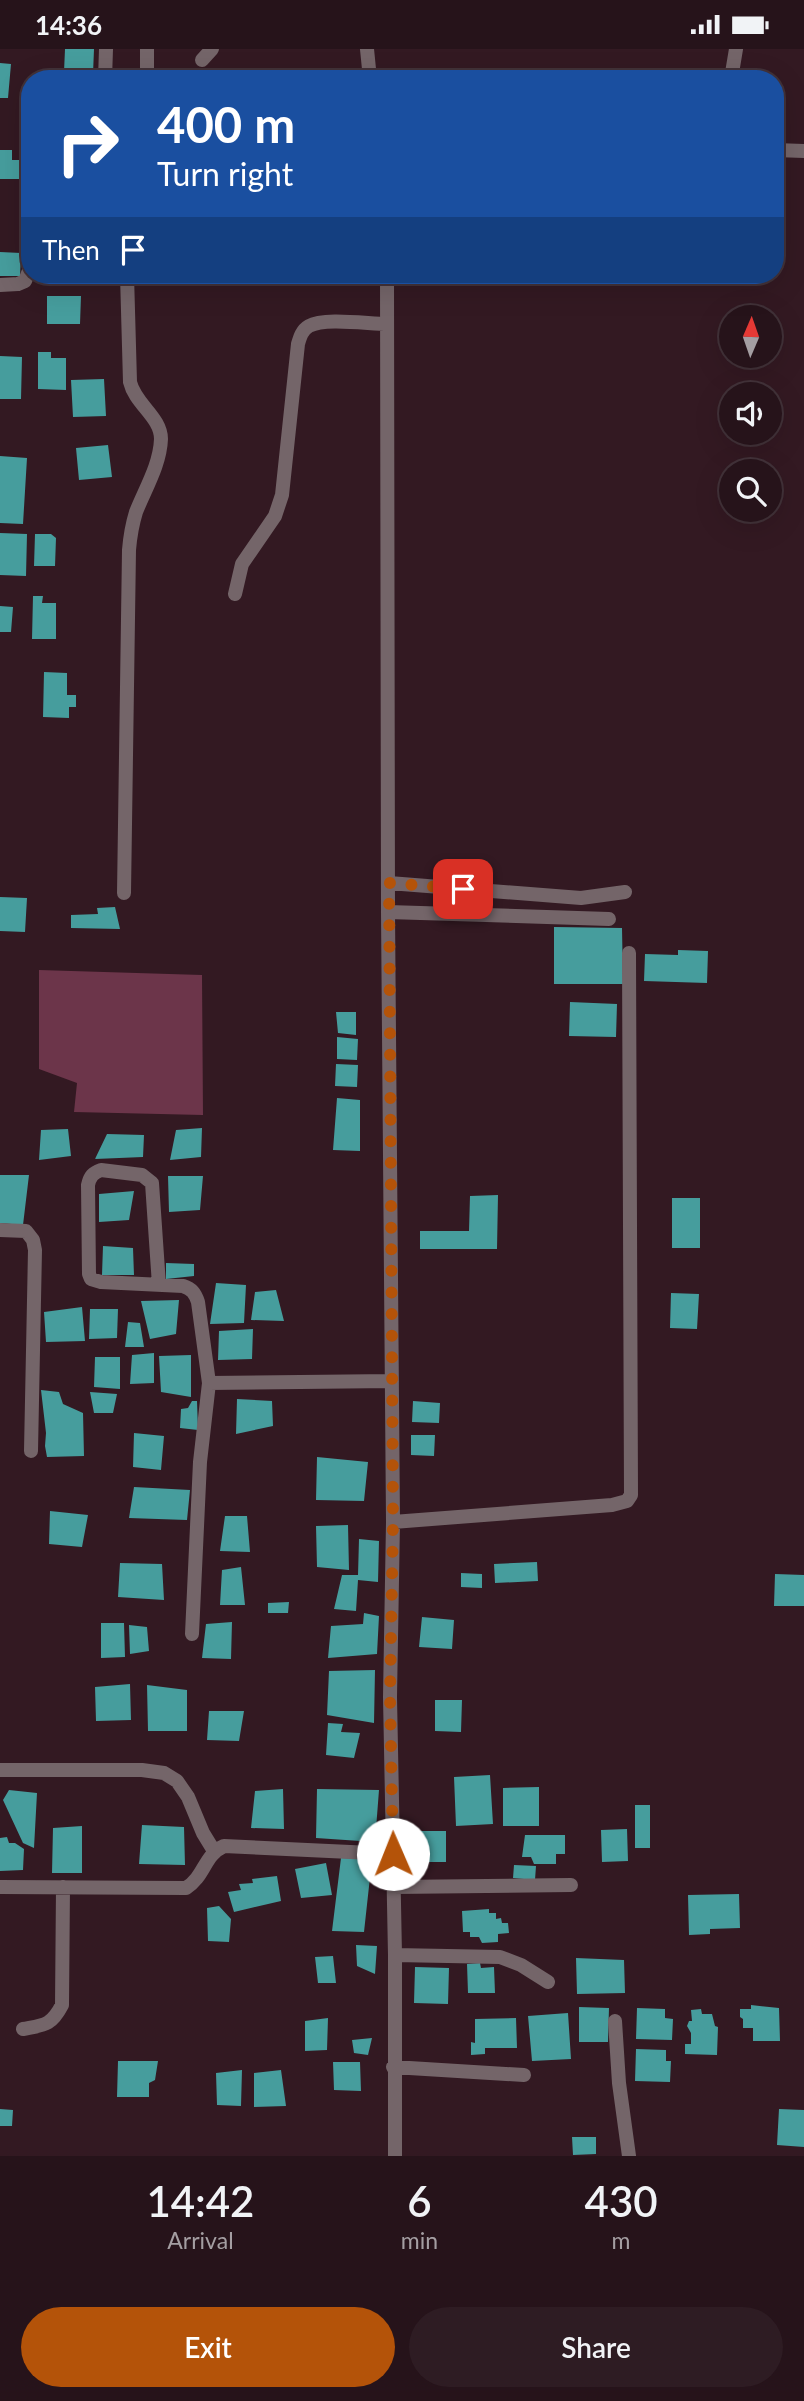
<!DOCTYPE html>
<style>
body{margin:0;font-family:Lato,sans-serif;background:#2e1c23;color:#f1f3f6;height:100vh;display:flex;flex-direction:column;font-size:26px;white-space:nowrap}
*{box-sizing:border-box;margin:0}
p{font-size:23px;color:#a49ea2}
.icon{flex:none;width:38px;height:38px;fill:none;stroke:currentColor;stroke-width:2;stroke-linecap:round;stroke-linejoin:round}
.map{position:relative;height:2107px;overflow:hidden}
.panel{display:flex;flex-direction:column;background:#26131a;flex:1}
.panel>*{flex:none}
.hud{position:absolute;left:21px;top:21px;width:763px;height:214px;border-radius:28px;box-shadow:0 7px 28px #0002,0 0 0 2px #423239;background:#1a4fa0;color:#fff;overflow:hidden}
.needle{width:46px;rotate:2deg}
.controls{position:absolute;left:719px;top:256px;display:grid;gap:14px}
.controls a{display:grid;place-items:center;width:63px;height:63px;border-radius:50%;background:#26131a;box-shadow:0 7px 28px #0002,0 0 0 2px #423239;font-size:35px}
.pin{position:absolute;display:grid;place-items:center;width:60px;height:60px;color:#fff;margin:-30px;border-radius:14px;box-shadow:0 4px 10px #0006}
.me{position:absolute;width:77px;margin:-38px;rotate:359deg;stroke-linejoin:round;filter:drop-shadow(0 0 5px #0008)}
.turn{display:flex;align-items:center;gap:24px;height:147px;padding:0 21px;font-size:32px}
.turn .icon{width:91px;height:91px;stroke-width:2.5}
.turn b{display:block;font-size:49px;line-height:60px}
.then{display:flex;align-items:center;height:66px;padding:0 21px;background:#0003;gap:14px;font-size:26px}
.eta{display:flex;justify-content:space-evenly;align-items:center;height:119px;text-align:center}
.eta b{font-size:42px;font-weight:600;line-height:49px}
.action{display:flex;gap:14px;margin-top:auto;padding:14px 21px}
.action a{flex:1;height:80px;border-radius:42px;background:#b45309;color:#fff;font-size:28px;font-weight:600;line-height:80px;text-align:center}
.action a+a{background:#2e1c23;color:#f1f3f6}
.status{display:flex;justify-content:space-between;align-items:center;height:49px;padding:0 35px;background:#26131a;direction:ltr}
.status svg{height:19px;fill:currentColor}
.map>svg:first-child{display:block}
.green{fill:#6c354a}
.building{fill:#469d9d}
.lines{fill:none;stroke-linecap:round;stroke-linejoin:round}
.street{stroke:#746569;stroke-width:14}
.route{stroke:#b45309;stroke-width:12;stroke-dasharray:0 21.6}
</style>
<div class="status"><b>14:36</b><svg viewBox="0 0 49 12"><path d="M0 12V9h3v3zM5 12V6h3v6zM10 12V3h3v9zM15 12V0h3v12zM26 1h20v11H26zM47 4h2v5h-2z"/></svg></div>
<div class="map">
<svg width="804" height="2107" viewBox="0 0 804 2107">
<rect width="100%" height="100%" fill="#331922"/>
<path class="green" d="M39,921L202,926L203,1066L74,1063L77,1034L39,1020Z"/>
<path class="building" d="M65,0H94L93,25L64,23Z
M0,14L11,15L8,49H0Z
M0,101H12V111H19V130H0Z
M0,203L21,204L20,227H0Z
M47,247H81L80,275H47Z
M38,303H51V309H66V341L38,340Z
M0,307L22,308L21,350H0Z
M104,330L106,367L73,368L71,331Z
M108,396L112,428L79,431L76,399Z
M0,407L27,409L23,475L0,474Z
M0,484L27,485L26,527L0,526Z
M35,485H51L56,489L55,517H34Z
M33,547H43L42,554H56V590H32Z
M0,557L13,558L11,583H0Z
M44,623L67,624V646H76V658H69V669L43,668Z
M0,848L27,849L25,883L0,882Z
M115,858L120,880L71,879V866L98,865L97,859Z
M554,878L622,879L623,935H554Z
M678,901L708,902L707,934L644,932L645,905L678,906Z
M570,953L617,955L616,988L569,987Z
M336,963H356V986L338,984Z
M337,988L358,990L357,1011L337,1010Z
M336,1015L358,1016L357,1038L335,1037Z
M337,1049L360,1051V1102L333,1101Z
M202,1079L201,1108L170,1111L176,1081Z
M68,1080L71,1107L39,1111L41,1081Z
M107,1085L144,1086L143,1108L95,1110Z
M0,1126H29L23,1176L0,1174Z
M168,1127H203L200,1161L169,1163Z
M134,1142L129,1171L99,1173V1145Z
M498,1146L497,1200H420V1182H469L470,1147Z
M672,1149H700V1199H672Z
M103,1197L133,1199L134,1226H102Z
M166,1214L194,1215V1227L166,1230Z
M216,1234L246,1236L244,1274L210,1275Z
M276,1241L284,1272L251,1271L255,1243Z
M671,1244L699,1245L697,1280L670,1279Z
M179,1251L176,1285L150,1290L141,1252Z
M82,1258L85,1292L46,1293L44,1263Z
M90,1260H118L117,1289L89,1290Z
M128,1273L140,1274L144,1298H125Z
M253,1280L252,1310L218,1311L219,1282Z
M154,1304V1334L130,1335L132,1306Z
M191,1306V1348L161,1343L159,1307Z
M95,1308H120V1340L94,1338Z
M41,1341L59,1343L63,1355L83,1364L84,1407L47,1408L45,1397L46,1384Z
M90,1343L117,1345L113,1364H94Z
M237,1350L272,1352L273,1377L236,1385Z
M192,1352H197L198,1381L180,1379L181,1360L188,1359Z
M413,1352L440,1354L439,1374L412,1373Z
M134,1384L164,1387L161,1421L133,1418Z
M411,1386H435L434,1407L411,1406Z
M317,1408L368,1413L364,1452L316,1451Z
M134,1438L190,1441L187,1471L129,1469Z
M50,1462L88,1466L82,1498L49,1495Z
M225,1467H247L250,1503L220,1502Z
M348,1476L349,1521L317,1518L316,1477Z
M359,1490L379,1492L378,1533L358,1531L356,1562L334,1560L342,1526H358Z
M537,1513L538,1532L495,1534L494,1515Z
M120,1514L162,1515L164,1551L118,1548Z
M241,1518L245,1556H220L222,1521Z
M461,1524L482,1525V1539L461,1538Z
M775,1525L804,1526V1557H774Z
M289,1553L288,1564H268V1554Z
M364,1564L379,1567L377,1605L328,1609L331,1577L363,1575Z
M422,1568L454,1571L452,1600L419,1598Z
M232,1573L231,1610L202,1609L206,1575Z
M101,1574H124L125,1608L101,1609Z
M129,1576L147,1578L149,1602L130,1605Z
M375,1621L374,1674L327,1666L329,1622Z
M130,1635L131,1671L96,1672L95,1638Z
M147,1636L187,1641V1682H148Z
M435,1651H462L461,1683L435,1682Z
M209,1662H244L239,1692L207,1691Z
M328,1674L343,1675L341,1683L360,1684L354,1709L326,1706Z
M490,1726L493,1775L456,1777L454,1728Z
M539,1738V1777H503V1739Z
M283,1740L284,1780L251,1779L255,1742Z
M317,1740L379,1741L375,1793L316,1789Z
M9,1741L37,1744L34,1799L23,1794L3,1751Z
M635,1756H650V1799H635Z
M142,1776L184,1778L185,1816L139,1815Z
M82,1777V1824H52L53,1779Z
M627,1780L628,1812L602,1813L601,1781Z
M419,1782H446V1813H420Z
M525,1786H565V1805H556V1815H534L531,1808H522Z
M7,1788L9,1794H15L24,1800L23,1821L0,1822V1789Z
M341,1809L372,1810L364,1883L332,1882Z
M326,1814L332,1846L301,1849L295,1820Z
M514,1816L536,1817L535,1831L513,1829Z
M277,1827L281,1852L234,1863L228,1843L241,1841L239,1835L253,1834L252,1830Z
M739,1845L740,1879L710,1880V1885L689,1886L688,1846Z
M219,1857L231,1870L229,1893L208,1892L207,1859Z
M489,1860V1864H496V1870L501,1869L502,1874H508L509,1884L498,1885V1893L482,1894L479,1888H470V1883H463L462,1862Z
M356,1896L377,1897L375,1925L357,1917Z
M333,1907L336,1934H318L315,1908Z
M576,1909L624,1911L625,1944L577,1945Z
M480,1914L481,1919L494,1918L495,1944H468L467,1915Z
M415,1918L449,1919L448,1955L414,1954Z
M751,1956L779,1959L780,1992H753V1979H743V1970L740,1968V1960H751Z
M579,1958L609,1959L608,1993H579Z
M637,1959L665,1960V1969L673,1970L672,1991L636,1990Z
M701,1960L702,1965H712L715,1977L718,1978L717,2006L685,2005V1995H691V1984L687,1977L689,1972H692L691,1961Z
M568,1964L571,2010L532,2012L528,1967Z
M328,1969L327,2001L305,2002V1972Z
M516,1969L517,1999H485V2005L471,2006V1993L475,1994V1970Z
M372,1989L368,2006L354,2004L352,1991Z
M636,2000L666,2001V2012H671L670,2033L635,2032Z
M118,2012H158L155,2031L149,2034V2048H117Z
M333,2013H360L361,2042L334,2041Z
M242,2021L241,2057L217,2056L216,2024Z
M281,2021L286,2057L254,2058V2024Z
M0,2060L13,2061L12,2077H0Z
M779,2060L804,2061V2098L777,2096Z
M572,2088H596V2105L573,2106Z"/>
<g class="lines">
<path class="street" d="M367,0L370,30
M202,11L212,0
M105,30L106,0
M147,30V0
M731,30L736,0
M30,94L27,114L30,218
M775,101L804,102
M387,226L388,863L393,1473L390,1648L395,1906V2107
M0,236L18,235L25,232L30,219
M235,545L242,515L275,467L282,446L298,295C300,288 302,281 309,277C324,268 369,275 387,275
M389,834L581,849L625,843
M124,844L129,501C130,489 132,476 136,463C145,440 160,416 161,390C161,368 135,355 130,333L127,226
M388,863L609,870
M0,1181L26,1182L33,1191L35,1201L31,1402
M159,1236L152,1134L142,1126L101,1121C93,1124 90,1127 88,1136L89,1225L91,1230L101,1233L183,1237C192,1240 195,1244 198,1253L209,1334L392,1332
M393,1473L612,1456L627,1452L631,1446L629,904
M192,1585L200,1413L209,1334
M0,1721H142L164,1724L177,1732L188,1748L203,1784L214,1802
M0,1838L186,1839C205,1827 204,1806 224,1797L393,1805
M393,1838L571,1836
M395,1906L500,1908L521,1916L548,1933
M615,1972L619,2034L629,2107
M23,1980C44,1976 51,1977 62,1956L63,1838
M393,2018L524,2026"/>
</g>
<g class="lines">
<path class="route" d="M393,1805L390,1648L393,1472L389,834L463,840"/>
</g>
</svg>
<div class="controls">
<a><svg class="needle" viewBox="-14 -14 28 28"><path d="M0-13l5 13h-10z" fill="#e53935"/><path d="M0 13l5-13h-10z" fill="#a49ea2"/></svg></a>
<a><svg class="icon" aria-label="sound" viewBox="0 0 24 24"><path d="M4 9h4l5-4v14l-5-4H4zM17 9q2 3 0 6"/></svg></a>
<a><svg class="icon" aria-label="search" viewBox="0 0 24 24"><circle cx="10" cy="10" r="6"/><path d="M15 15l6 6"/></svg></a>
</div>
<div class="pin" style="left:463px;top:840px;background:#d93025"><svg class="icon" aria-label="arrive" viewBox="0 0 24 24"><path d="M6 21V4h12l-3 4 3 4H6"/></svg></div>
<svg class="me" style="left:393px;top:1805px" viewBox="-20 -20 40 40"><circle r="19" fill="#fff"/><path d="M0-13L10 11 0 6-10 11z" fill="#b45309"/></svg>
<div class="hud">
<div class="turn"><svg class="icon" aria-label="right" viewBox="0 0 24 24"><path d="M7 20v-9h11M14 6l5 5-5 5"/></svg><div><b>400 m</b>Turn right</div></div>
<div class="then">Then<svg class="icon" aria-label="arrive" viewBox="0 0 24 24"><path d="M6 21V4h12l-3 4 3 4H6"/></svg></div>
</div>
</div>
<section class="panel">
<div class="eta">
<div><b>14:42</b><p>Arrival</p></div>
<div><b>6</b><p>min</p></div>
<div><b>430</b><p>m</p></div>
</div>
<div class="action"><a>Exit</a><a>Share</a></div>
</section>
